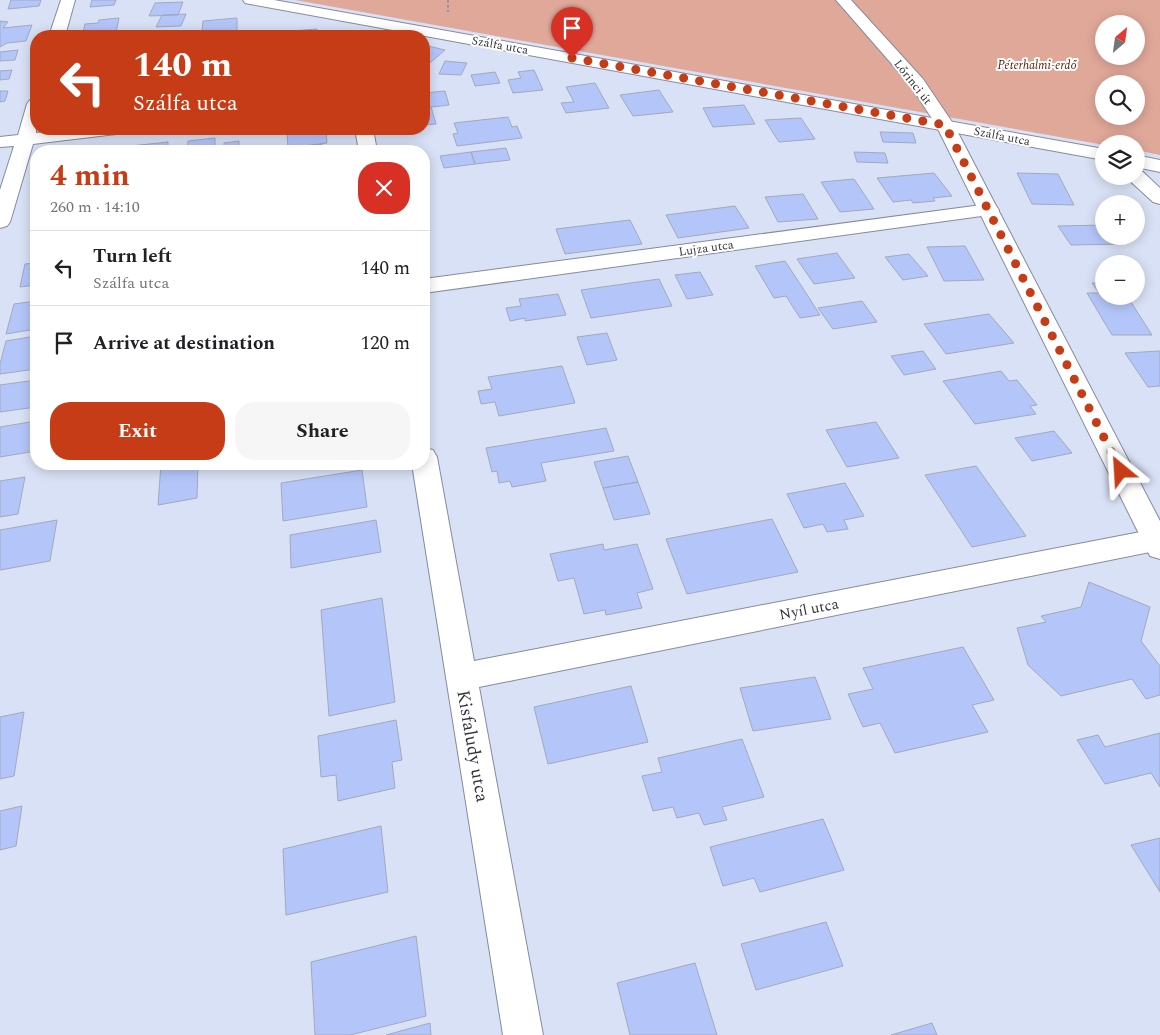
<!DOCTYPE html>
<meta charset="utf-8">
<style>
body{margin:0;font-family:Spectral,serif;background:#f6f6f6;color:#202124;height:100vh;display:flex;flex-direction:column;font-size:19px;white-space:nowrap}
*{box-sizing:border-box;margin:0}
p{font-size:16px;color:#757577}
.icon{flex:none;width:28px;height:28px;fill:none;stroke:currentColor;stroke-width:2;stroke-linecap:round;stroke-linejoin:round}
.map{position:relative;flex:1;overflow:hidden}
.sheet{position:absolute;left:30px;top:145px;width:400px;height:325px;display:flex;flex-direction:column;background:#fff;border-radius:20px;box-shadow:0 2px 12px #0003}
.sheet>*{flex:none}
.hud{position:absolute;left:30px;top:30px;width:400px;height:105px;border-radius:20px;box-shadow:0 2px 12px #0003;background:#c63c16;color:#fff;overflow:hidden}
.needle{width:32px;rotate:29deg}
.tools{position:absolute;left:1095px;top:15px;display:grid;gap:10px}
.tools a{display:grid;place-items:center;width:50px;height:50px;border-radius:50%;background:#fff;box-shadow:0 2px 12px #0003;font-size:25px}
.pin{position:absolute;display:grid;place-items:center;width:42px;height:42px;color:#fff;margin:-51px -21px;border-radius:50% 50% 50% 0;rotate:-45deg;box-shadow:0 0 5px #0007}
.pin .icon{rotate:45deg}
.me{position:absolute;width:55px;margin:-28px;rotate:333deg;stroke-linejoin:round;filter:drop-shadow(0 0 4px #0008)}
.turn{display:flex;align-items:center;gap:18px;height:105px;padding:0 20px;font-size:22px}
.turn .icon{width:65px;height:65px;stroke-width:2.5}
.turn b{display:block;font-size:35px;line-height:42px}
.round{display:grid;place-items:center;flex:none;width:52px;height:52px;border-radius:20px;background:#f6f6f6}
.overview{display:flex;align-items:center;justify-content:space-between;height:85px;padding:0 20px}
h1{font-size:30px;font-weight:700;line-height:38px;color:#c63c16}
.action{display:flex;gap:10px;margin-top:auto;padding:10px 20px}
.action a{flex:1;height:58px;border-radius:20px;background:#c63c16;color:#fff;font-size:20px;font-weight:700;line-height:58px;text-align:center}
.action a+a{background:#f6f6f6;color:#202124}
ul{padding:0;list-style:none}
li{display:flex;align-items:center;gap:15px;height:75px;padding:0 20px;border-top:1px solid #e0e0e0}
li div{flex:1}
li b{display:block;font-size:19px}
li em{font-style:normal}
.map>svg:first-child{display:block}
.green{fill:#e0a899;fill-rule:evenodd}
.building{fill:#b4c6f9;stroke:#a2a9bd}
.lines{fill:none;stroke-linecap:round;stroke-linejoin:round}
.minor-casing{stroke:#858b9f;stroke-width:2}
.tertiary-casing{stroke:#858b9f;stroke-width:2}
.path{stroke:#8d92a1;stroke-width:2;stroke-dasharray:2.5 2.5;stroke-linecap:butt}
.minor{fill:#fff;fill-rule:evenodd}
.tertiary{fill:#fff;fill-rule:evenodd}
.route{stroke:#c63c16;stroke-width:9;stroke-dasharray:0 16.2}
.labels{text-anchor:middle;stroke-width:4;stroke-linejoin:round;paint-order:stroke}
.far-street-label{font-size:12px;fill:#30333b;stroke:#fff}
.far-park-label{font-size:12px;font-style:italic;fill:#581806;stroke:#fff}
.street-label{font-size:15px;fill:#30333b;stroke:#fff}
.near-street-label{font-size:18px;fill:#30333b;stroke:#fff}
</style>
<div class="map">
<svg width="1160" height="1035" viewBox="0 0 1160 1035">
<rect width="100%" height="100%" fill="#d9e1f6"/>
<path class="green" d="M295,0H1160V155L1136,150V144L1104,145ZM1104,24H1136V56H1104ZM1104,84H1136V116H1104Z"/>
<path class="building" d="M11,0H41L39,6L8,9Z
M92,0H116L114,5L90,7Z
M183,2L178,15L149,16L155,3Z
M186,14L181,26L156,27L162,15Z
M119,18L116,33L96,35V32L83,33L85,24L98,23L99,20Z
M237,18V33L217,35V31L202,32L203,21Z
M0,21L8,22L3,28L32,25L26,41L7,43L0,47Z
M317,29L318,36H267V33Z
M424,45L445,50L424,68Z
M18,50L15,60L0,61V52Z
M445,61L467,63L461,75L439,74Z
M12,70L9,79L0,80V71Z
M534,70L543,90L513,93L508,80L521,78L518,72Z
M495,72L500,83L475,86L471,75Z
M595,83L609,108L566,113L561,103L574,102L566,87Z
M659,90L673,112L633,116L620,95Z
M0,91H8L5,101L0,102Z
M445,91L449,105L424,108V93Z
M744,105L755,124L713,127L703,108Z
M431,107L436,124L424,125V108Z
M508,117L512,127L517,126L522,138L457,146L453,134L458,133L454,123Z
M801,118L815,139L779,142L765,120Z
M326,129L327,143L288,148L287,133Z
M880,132L913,133L916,143L883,142Z
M215,138V151H187L188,141Z
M239,141V148L224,150V143Z
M168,142V146L131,151V146Z
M322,144V151H283V149Z
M168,146H176L175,151H125Z
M506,148L510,160L475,164L471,152Z
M471,152L475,164L444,168L440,156Z
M854,152L885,153L888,163L857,162Z
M934,173L952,196L933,198L935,201L913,203L911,200L893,202L877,178Z
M1017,173L1058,174L1074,205L1032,204Z
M854,179L874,209L840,212L821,182Z
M803,194L818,219L778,222L765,197Z
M735,206L749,228L678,238L666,215Z
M630,220L642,244L565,254L556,229Z
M1104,225V236H1117L1123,244L1071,245L1058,226Z
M965,246L984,280L944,281L927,247Z
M837,253L855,278L814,284L797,259Z
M909,254L928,276L903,280L885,257Z
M785,261L806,293L820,315L800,318L786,296L774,298L755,266Z
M36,263V285L20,287L25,264Z
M700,272L713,295L687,299L675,275Z
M659,279L672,306L591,318L581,290Z
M1092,283H1104V296H1127L1152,335H1112L1087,293H1099Z
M558,294L566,315L525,321V318L510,321L506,308L521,306L519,299Z
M36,301V329L6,334L14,304Z
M862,301L877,322L833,329L818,308Z
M989,314L1014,343L946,354L924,324Z
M607,333L617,360L587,365L577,337Z
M36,336V369L0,374V364L6,341Z
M923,351L936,369L904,375L891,356Z
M1160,351V386L1148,387L1125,353Z
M562,366L575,403L499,416L495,402L481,404L478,391L492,389L488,377Z
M1001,371L1009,381L1017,380L1037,405L1030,406L1036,414L975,424L943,381Z
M36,380V407L0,412V385Z
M36,421L30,452L0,457V427Z
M876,422L899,458L847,467L826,430Z
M606,428L614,451L541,463L546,481L512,487L510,481L499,483L497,471L492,472L486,448Z
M1054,431L1072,453L1032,461L1015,438Z
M628,456L638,482L603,488L594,462Z
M161,464H198L197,498L158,505Z
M976,466L1026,536L972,547L925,475Z
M362,470L367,507L283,521L281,483Z
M25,477L18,514L0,517V481Z
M638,482L650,514L614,520L603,488Z
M845,483L864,516L844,520L848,529L827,532L823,524L804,528L787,494Z
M772,519L798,572L687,594L666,539Z
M57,520L50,561L0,570V530Z
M376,520L381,552L291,568L290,535Z
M603,544L604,550L637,544L653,589L637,593L642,608L606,615L605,610L584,614L574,578L558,581L550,554Z
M1089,582L1150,607L1141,641L1160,666V695L1146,699L1132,679L1061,696L1028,665L1017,628L1046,622L1041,616L1081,607Z
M382,598L395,702L329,716L321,610Z
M963,647L994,700L972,705L988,732L895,753L880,723L863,727L848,694L873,689L863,668Z
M815,677L831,719L753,731L740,688Z
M631,686L648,742L548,764L534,707Z
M24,712L14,776L0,779V717Z
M396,720L402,760L392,762L395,788L338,801L336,775L321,777L318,736Z
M1160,733V787L1151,773L1105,784L1077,740L1098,735L1105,747Z
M742,739L764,797L722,807L727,820L704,825L699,813L677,818L673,807L653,811L642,776L662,772L658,758Z
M22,806L16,846L0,850V811Z
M823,819L844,870L760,892L754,878L723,886L710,847Z
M381,826L388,892L286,915L283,849Z
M1160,838V892L1131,845Z
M826,922L843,966L756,990L741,944Z
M416,936L426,1016L350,1035H315L311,962Z
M695,963L717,1035H630L617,983Z
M430,1023L431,1035H386Z
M932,1023L937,1035H891Z"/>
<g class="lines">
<g class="minor-casing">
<path id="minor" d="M61,0H75L65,36H49Z
M243,0H274L1104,149V160L250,4L245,3Z
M36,99V133L70,129H125L122,133L116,134L33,144L10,222L7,226L0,228V190L14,146L0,147V137L18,135L27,104L30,100Z
M355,129H373L377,151H359Z
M1136,155L1160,160V172L1136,167Z
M1136,170L1143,172L1160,188V204L1153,202L1129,180L1127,176H1136Z
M989,204L996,206L999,210L996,214L424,293V279Z
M424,448L433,450L437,457L474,661L1156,529L1160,530V550L479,687L543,1035H503L412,464H424Z"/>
</g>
<g class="tertiary-casing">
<path id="tertiary" d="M836,0H851L923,79L954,125L1160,521V559L1150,556L1146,548L936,125L911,86Z"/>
</g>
<path class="path" d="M448,0V12"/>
<use href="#minor" class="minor"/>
<use href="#tertiary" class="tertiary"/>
</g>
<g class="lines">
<path class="route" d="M572,58L945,125L1121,471"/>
</g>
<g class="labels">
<g class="far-street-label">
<text transform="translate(500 45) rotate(10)" y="4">Szálfa utca</text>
<text transform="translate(913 82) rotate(52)" y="4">Lőrinci út</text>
<text transform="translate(1002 136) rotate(11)" y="4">Szálfa utca</text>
<text transform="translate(706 248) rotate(-8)" y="4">Lujza utca</text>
</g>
<g class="far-park-label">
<text x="1037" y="69">Péterhalmi-erdő</text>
</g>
<g class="street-label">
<text transform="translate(809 609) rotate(-11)" y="5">Nyíl utca</text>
</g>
<g class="near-street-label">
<text transform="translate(473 746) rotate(80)" y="6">Kisfaludy utca</text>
</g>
</g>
</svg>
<div class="tools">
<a><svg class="needle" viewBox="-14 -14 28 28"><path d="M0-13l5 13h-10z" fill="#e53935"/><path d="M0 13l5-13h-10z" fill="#757577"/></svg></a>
<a><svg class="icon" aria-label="search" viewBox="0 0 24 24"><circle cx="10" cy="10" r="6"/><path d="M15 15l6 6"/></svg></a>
<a><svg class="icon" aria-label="layers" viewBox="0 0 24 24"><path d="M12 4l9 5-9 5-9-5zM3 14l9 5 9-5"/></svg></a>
<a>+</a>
<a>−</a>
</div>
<div class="pin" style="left:572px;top:58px;background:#d93025"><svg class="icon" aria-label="arrive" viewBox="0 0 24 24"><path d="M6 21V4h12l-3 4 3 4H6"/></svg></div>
<svg class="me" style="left:1121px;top:471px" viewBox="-20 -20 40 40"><path d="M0-17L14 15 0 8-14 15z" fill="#c63c16" stroke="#fff" stroke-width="4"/></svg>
<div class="hud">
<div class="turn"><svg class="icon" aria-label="left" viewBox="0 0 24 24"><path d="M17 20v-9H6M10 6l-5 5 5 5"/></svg><div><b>140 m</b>Szálfa utca</div></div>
</div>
<section class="sheet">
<div class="overview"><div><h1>4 min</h1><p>260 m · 14:10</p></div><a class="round" style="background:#d93025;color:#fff"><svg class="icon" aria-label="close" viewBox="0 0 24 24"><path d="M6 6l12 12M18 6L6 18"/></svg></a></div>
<ul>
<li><svg class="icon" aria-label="left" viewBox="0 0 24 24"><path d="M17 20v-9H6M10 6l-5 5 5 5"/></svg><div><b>Turn left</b><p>Szálfa utca</p></div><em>140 m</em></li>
<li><svg class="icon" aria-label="arrive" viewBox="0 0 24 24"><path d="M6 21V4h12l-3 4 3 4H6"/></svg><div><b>Arrive at destination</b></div><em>120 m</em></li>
</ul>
<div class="action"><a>Exit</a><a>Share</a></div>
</section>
</div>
